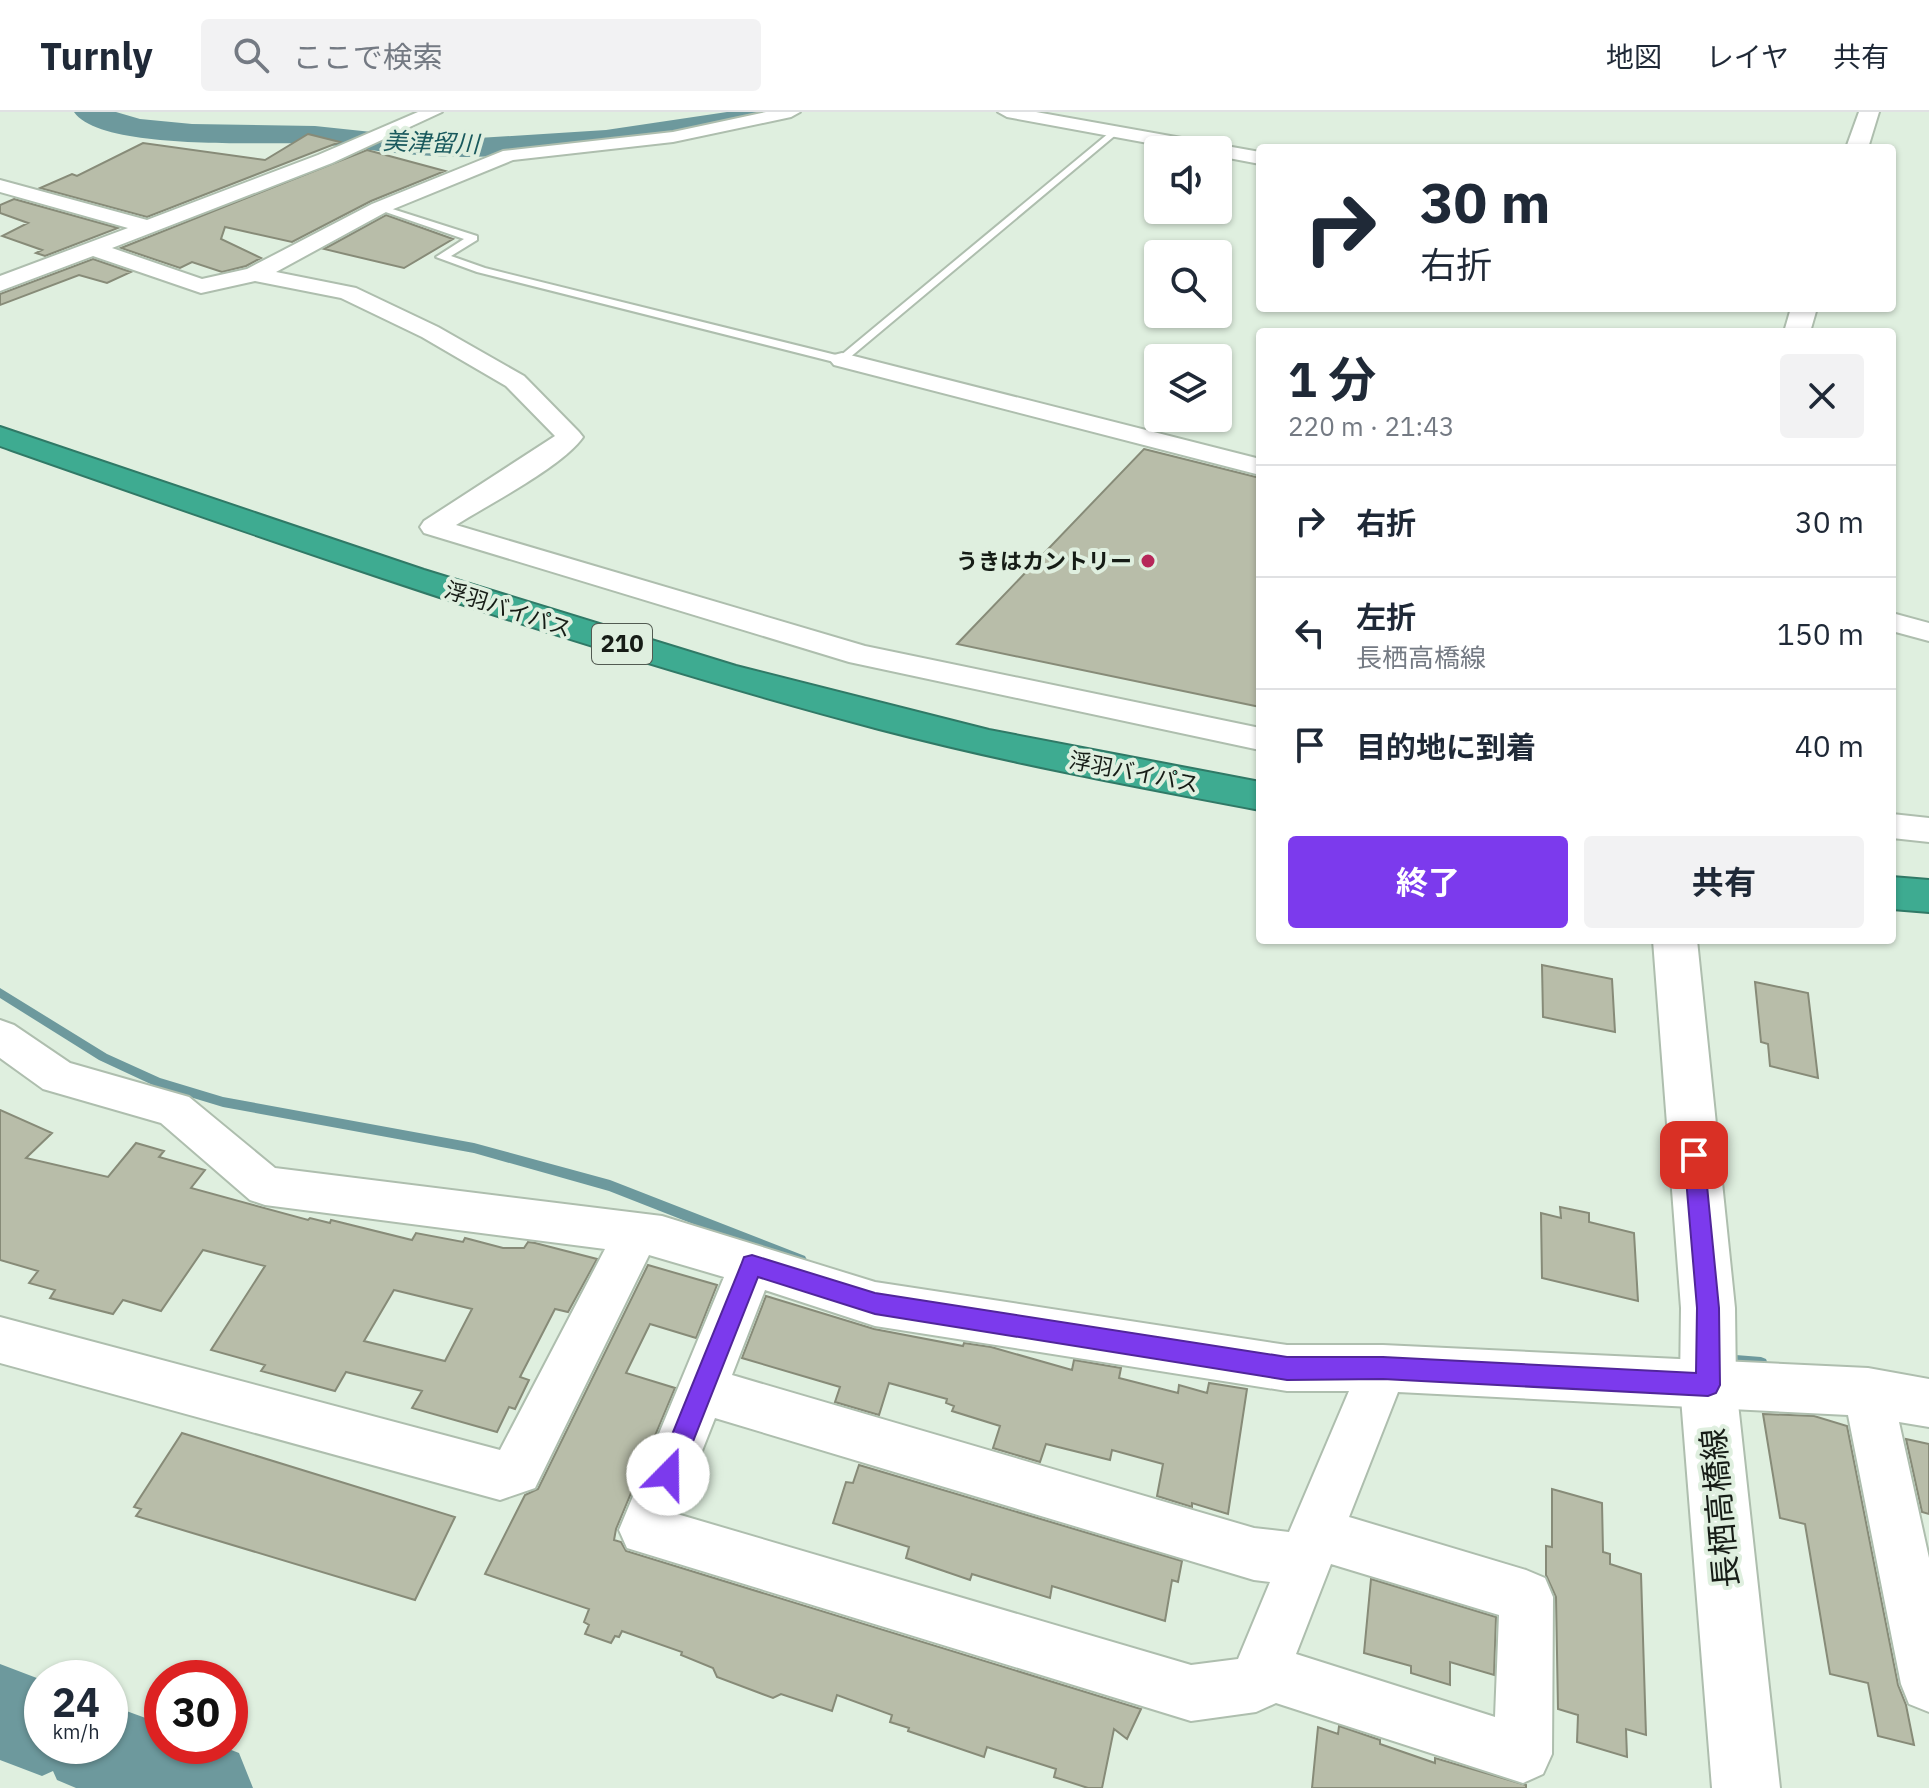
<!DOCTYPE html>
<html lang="ja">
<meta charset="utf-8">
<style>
body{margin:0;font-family:"IBM Plex Sans","Noto Sans JP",sans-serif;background:#f2f2f3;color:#1f2937;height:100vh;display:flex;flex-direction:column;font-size:30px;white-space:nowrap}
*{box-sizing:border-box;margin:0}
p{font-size:26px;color:#747a83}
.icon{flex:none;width:44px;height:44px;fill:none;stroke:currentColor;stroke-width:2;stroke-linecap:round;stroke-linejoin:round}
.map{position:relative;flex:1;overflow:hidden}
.panel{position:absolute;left:1256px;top:216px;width:640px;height:616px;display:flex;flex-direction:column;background:#fff;border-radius:8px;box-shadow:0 2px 6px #0004}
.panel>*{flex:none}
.guide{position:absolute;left:1256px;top:32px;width:640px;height:168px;border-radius:8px;box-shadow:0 2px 6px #0004;background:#fff;color:#1f2937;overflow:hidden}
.buttons{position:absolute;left:1144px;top:24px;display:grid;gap:16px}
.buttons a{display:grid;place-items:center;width:88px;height:88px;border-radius:8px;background:#fff;box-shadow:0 2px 6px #0004;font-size:40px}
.speed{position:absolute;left:24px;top:1548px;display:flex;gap:16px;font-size:40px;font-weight:700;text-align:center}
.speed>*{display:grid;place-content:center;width:104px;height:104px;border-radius:50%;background:#fff;box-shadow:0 2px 6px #0004;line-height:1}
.speed small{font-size:20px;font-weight:400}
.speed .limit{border:12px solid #d22;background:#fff;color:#111}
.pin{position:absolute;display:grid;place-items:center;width:68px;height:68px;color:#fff;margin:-34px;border-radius:16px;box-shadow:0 4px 12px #0006}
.me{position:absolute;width:88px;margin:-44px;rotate:22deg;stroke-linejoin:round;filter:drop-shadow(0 0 6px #0008)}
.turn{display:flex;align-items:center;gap:28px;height:168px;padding:0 32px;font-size:36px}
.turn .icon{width:104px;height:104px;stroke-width:2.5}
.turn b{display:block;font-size:56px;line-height:68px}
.round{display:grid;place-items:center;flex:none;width:84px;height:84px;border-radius:8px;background:#f2f2f3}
.head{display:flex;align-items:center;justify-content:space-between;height:136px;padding:0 32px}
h1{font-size:48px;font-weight:700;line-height:60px}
.action{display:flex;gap:16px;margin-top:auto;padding:16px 32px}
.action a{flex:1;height:92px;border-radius:8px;background:#7c3aed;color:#fff;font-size:32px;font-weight:700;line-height:92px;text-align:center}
.action a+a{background:#f2f2f3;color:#1f2937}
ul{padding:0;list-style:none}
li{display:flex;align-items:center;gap:24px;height:112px;padding:0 32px;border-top:2px solid #e0e1e3}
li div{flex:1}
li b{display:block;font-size:30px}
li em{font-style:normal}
header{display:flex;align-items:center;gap:48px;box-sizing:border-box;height:112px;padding:0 40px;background:#fff;border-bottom:2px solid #e0e1e3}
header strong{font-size:38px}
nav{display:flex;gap:44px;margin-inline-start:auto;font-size:28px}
.search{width:560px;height:72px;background:#f2f2f3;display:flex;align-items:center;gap:20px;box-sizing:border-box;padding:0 28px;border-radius:8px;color:#747a83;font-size:30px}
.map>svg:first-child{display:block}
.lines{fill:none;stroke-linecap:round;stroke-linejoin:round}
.stream{fill:#6d999d;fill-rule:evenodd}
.river{fill:#6d999d;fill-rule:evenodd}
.building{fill:#b8bda9;stroke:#878b78;stroke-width:2;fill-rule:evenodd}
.lane-casing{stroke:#aebeae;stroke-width:4}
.street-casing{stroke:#aebeae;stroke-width:4}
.secondary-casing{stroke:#aebeae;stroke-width:4}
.highway-casing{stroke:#307966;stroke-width:4}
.lane{fill:#fff;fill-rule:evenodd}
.street{fill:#fff;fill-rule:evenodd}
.secondary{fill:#fff;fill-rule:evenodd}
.highway{fill:#3eab91;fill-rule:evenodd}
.route{fill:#7c3aed;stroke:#51269a;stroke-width:2}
.poi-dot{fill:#b62759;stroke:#dfefdf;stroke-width:3}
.labels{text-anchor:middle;stroke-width:8;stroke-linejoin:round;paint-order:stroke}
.far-poi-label{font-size:22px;font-weight:bold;fill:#161c16;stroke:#dfefdf;text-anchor:end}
.far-street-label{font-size:22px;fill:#161c16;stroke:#dfefdf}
.far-water-label{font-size:24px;font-style:italic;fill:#19595d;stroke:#dfefdf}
.shield{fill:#dfefdf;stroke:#525b52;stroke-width:2}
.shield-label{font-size:24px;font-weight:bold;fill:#161c16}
.near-street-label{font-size:32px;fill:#161c16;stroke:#dfefdf}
</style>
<header>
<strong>Turnly</strong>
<div class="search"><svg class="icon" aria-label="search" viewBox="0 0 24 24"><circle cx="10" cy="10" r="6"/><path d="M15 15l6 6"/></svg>ここで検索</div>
<nav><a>地図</a><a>レイヤ</a><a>共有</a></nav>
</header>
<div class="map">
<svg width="1929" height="1676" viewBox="0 0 1929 1676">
<rect width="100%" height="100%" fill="#dfefdf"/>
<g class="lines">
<path class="stream" d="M0,876L107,942L160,966L223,985L474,1031L610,1068L805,1144L807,1148L805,1152L800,1154L609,1079L474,1041L223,995L157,975L99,948L0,886Z
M1723,1242L1761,1245L1766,1247L1768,1252L1766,1257L1761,1259L1723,1256L1718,1254L1716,1249L1718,1244Z"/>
<path class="river" d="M74,0H116L140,7L192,12L315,14L419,25L478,26L606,18L727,0H788L784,6L773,9C690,26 606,39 521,43C487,45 452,46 418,43C384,41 350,34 316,32C268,29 102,40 74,0Z
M0,1552L42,1568V1634H110V1593L162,1612V1634H221L239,1641L253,1676H76L57,1668L53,1659L42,1664L0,1648Z"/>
</g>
<path class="building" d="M308,22L340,30L147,105L40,76L72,62L77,64L143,31L265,48Z
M367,38L445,59L371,89L292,130L225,115L221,127L261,146L246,154L222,160L192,150L180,156L121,136Z
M14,87L118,116L45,144L36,141L42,138L2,124L28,111L0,101V93Z
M386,103L453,127L404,156L324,137Z
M93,147L131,160L107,171L79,163L0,193V182Z
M1144,337L1260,366V595L957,532Z
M1542,853L1612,867L1615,920L1543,905Z
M1755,870L1808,881L1818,966L1770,954L1768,932L1761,930Z
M0,998L52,1021L26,1046L108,1065L136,1031L164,1039L159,1045L205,1058L191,1076L308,1108L310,1106L330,1111L331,1108L412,1128L416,1121L463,1130L465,1126L503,1136H524L528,1130L535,1131L597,1147L568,1200L555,1197L520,1265L529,1268L515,1297L509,1295L497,1320L412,1296L422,1279L346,1260L335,1279L261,1259L265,1253L211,1238L265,1154L203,1138L161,1199L123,1188L113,1202L50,1186L55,1178L29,1171L38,1159L0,1148ZM394,1178L472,1197L445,1249L364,1229Z
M1560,1095L1589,1101V1110L1634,1121L1638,1189L1542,1166L1541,1101L1561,1106Z
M648,1153L717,1173L696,1226L650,1212L626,1261L675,1276L616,1417L614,1428L621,1430L626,1439L1141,1597L1127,1627L1114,1617L1102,1676H1088L1054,1665L1056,1657L987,1635L984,1645L908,1619L909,1616L890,1610L892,1603L837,1583L832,1599L781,1582L773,1586L717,1565L713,1556L681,1543L682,1540L622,1519L619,1525L615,1524L611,1531L585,1522L589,1513L584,1510L589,1497L485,1462L525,1383L538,1377Z
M766,1184L874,1217L963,1234L964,1231L991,1235L1072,1258L1074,1248L1121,1256L1119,1266L1178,1281L1179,1273L1207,1281L1209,1271L1247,1277L1228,1402L1192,1391V1395L1157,1384L1163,1352L1112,1338L1110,1348L1046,1332L1040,1350L993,1336L1000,1314L952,1299L954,1294L946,1291L947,1287L889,1271L879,1303L835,1290L840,1275L742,1246Z
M1763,1302L1814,1304L1847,1314L1898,1573L1906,1593L1914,1633L1878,1624L1868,1571L1830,1562L1805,1412L1780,1406Z
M182,1321L455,1405L415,1488L136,1404L141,1397L134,1395Z
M1906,1327L1929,1332V1402L1922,1400Z
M859,1353L1182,1449L1178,1470L1172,1468L1165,1509L1052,1474L1050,1486L972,1462L970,1468L906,1446L909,1435L833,1411L846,1370L853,1371Z
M1552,1377L1602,1391L1603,1440L1610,1442V1452L1641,1462L1646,1623L1626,1617L1627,1645L1577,1630L1578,1603L1558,1597L1556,1485L1546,1463V1434L1552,1435Z
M1371,1467L1496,1505L1494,1563L1450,1550V1573L1411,1561V1554L1364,1541Z
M1339,1614L1380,1628V1632L1435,1651V1646L1526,1673V1676H1312L1318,1615L1338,1622Z"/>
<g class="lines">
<g class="lane-casing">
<path id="lane" d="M1115,16L1118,21L842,252L477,160L436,145L464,127L374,96L383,94L477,124V128L451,144L485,156L840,244Z"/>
</g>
<g class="street-casing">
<path id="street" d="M418,0H442L332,51L112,136L202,167L247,157L372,92L503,39L673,20L766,0H800L791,5L673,30L513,48L386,100L276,160L356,176L438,215L524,264L579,320L583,325C562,355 489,392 456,413L865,534L1260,616V638L849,550L424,421L420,415L424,409L555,324L506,274L422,225L341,186L255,169L201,181L93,144L0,179V164L128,116L0,80V68L147,108L318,43Z
M998,0H1036L1260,40V52L1218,44V38H1186L1007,5Z
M842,241L1260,347V363L834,253L830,248L834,243Z
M1892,501L1929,511V529L1892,519Z
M1892,702L1929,706V730L1892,726Z
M0,908L14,913L70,951L189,985L275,1056L662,1104L875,1170L1287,1233H1383L1868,1256L1929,1267V1315L1899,1310L1929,1446V1600L1909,1592L1901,1572L1848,1303L1398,1280L1349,1405L1526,1458L1545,1466L1553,1485L1552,1642L1543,1662L1523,1671L1276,1591L1256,1600L1191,1609L627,1436L619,1418L724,1165L649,1143L535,1376L500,1388L0,1251V1205L500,1338L605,1137L265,1093L250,1088L161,1011L43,977L0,946ZM765,1178L875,1214L1287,1279H1349L1289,1420L1254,1416L732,1263ZM715,1306L1254,1468L1270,1470L1238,1547L1191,1553L677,1402ZM1331,1452L1499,1503L1495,1605L1296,1542Z"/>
</g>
<g class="secondary-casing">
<path id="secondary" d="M1859,0H1879L1868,36H1846Z
M1791,196H1817L1810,220H1784Z
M1653,828H1697L1735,1196L1736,1273L1780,1676H1712L1680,1273L1681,1196Z"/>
</g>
<g class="highway-casing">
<path id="highway" d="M0,315L424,458L736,554L989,618L1260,670V698C1132,674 1005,650 879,617C581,538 291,436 0,334Z
M1892,765L1929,768V800L1892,797Z"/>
</g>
<use href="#lane" class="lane"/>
<use href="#street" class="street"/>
<use href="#secondary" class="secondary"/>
<use href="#highway" class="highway"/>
</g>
<path class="route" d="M1694,1034L1701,1036L1704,1043L1719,1196L1720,1273L1716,1281L1708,1284L1383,1267L1287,1268L875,1202L758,1165L677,1370L668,1374L660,1370L656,1362L741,1153L744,1145L752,1143L875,1181L1287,1245H1383L1696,1261L1697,1196L1684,1043L1687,1036Z"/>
<circle class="poi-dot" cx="1148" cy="449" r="8"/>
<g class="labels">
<g class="far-poi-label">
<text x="1132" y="457">うきはカントリー</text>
</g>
<g class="far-street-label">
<text transform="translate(508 497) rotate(18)" y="8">浮羽バイパス</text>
<text transform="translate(1134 660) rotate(11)" y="8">浮羽バイパス</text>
</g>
<g class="far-water-label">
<text transform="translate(431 31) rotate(2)" y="8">美津留川</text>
</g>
<rect class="shield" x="592" y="512" width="60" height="40" rx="6"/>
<g class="shield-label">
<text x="622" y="540">210</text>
</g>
<g class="near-street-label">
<text transform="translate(1720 1396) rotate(-95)" y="11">長栖高橋線</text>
</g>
</g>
</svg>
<div class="buttons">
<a><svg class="icon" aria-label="sound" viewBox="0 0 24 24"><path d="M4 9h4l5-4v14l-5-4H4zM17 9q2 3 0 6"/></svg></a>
<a><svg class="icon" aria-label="search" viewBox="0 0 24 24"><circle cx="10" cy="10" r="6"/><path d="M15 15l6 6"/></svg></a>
<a><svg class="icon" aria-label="layers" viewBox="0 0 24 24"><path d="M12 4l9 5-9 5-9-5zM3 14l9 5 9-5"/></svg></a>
</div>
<div class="speed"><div>24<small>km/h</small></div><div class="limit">30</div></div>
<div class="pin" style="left:1694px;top:1043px;background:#d93025"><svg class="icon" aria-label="arrive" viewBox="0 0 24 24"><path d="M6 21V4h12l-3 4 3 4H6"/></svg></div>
<svg class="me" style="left:668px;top:1362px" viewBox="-20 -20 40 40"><circle r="19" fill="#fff"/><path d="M0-13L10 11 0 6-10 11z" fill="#7c3aed"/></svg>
<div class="guide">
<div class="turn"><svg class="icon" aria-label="right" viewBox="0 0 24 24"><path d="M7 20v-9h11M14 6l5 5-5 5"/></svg><div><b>30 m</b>右折</div></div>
</div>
<section class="panel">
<div class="head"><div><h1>1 分</h1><p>220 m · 21:43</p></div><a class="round"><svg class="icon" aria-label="close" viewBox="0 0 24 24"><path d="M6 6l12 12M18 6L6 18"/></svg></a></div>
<ul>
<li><svg class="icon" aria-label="right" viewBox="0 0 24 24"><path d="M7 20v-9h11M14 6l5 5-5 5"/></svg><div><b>右折</b></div><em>30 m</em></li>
<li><svg class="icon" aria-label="left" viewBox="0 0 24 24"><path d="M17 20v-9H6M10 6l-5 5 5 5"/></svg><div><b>左折</b><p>長栖高橋線</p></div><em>150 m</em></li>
<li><svg class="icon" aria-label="arrive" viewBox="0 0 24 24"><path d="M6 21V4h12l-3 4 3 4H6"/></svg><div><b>目的地に到着</b></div><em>40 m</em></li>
</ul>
<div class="action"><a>終了</a><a>共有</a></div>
</section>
</div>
